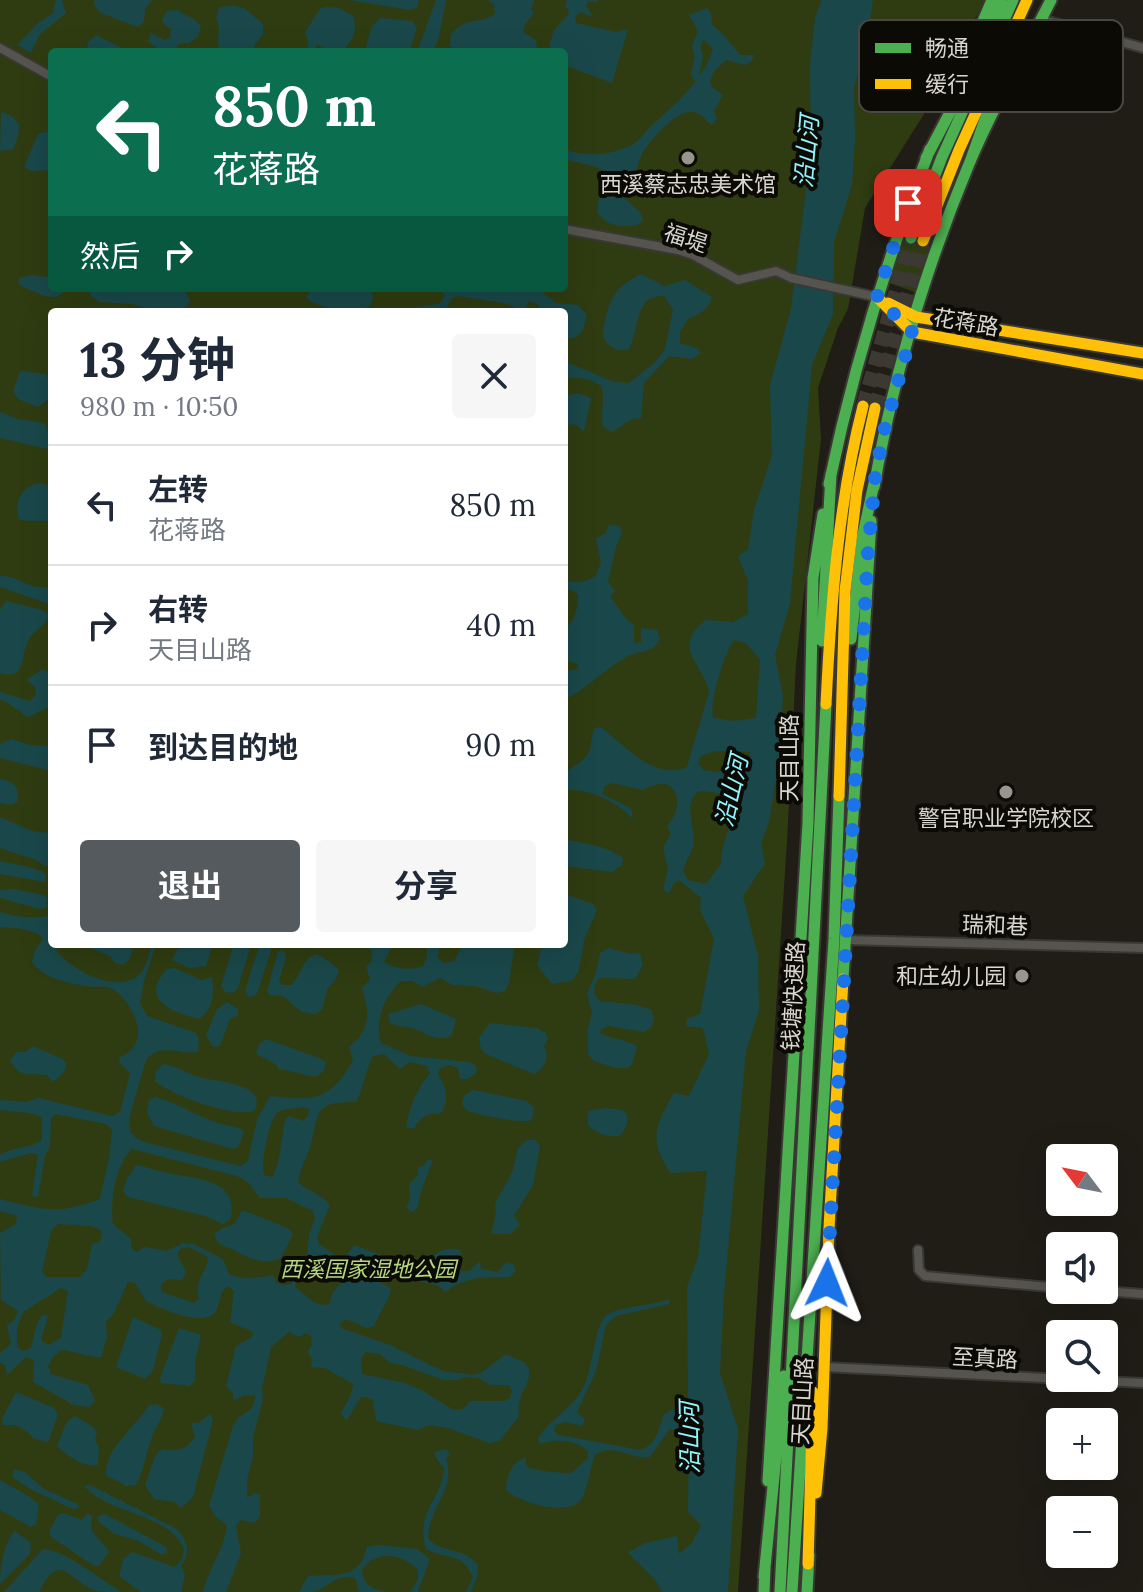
<!DOCTYPE html>
<html lang="zh">
<meta charset="utf-8">
<style>
body{margin:0;font-family:Lora,"Noto Sans SC",serif;background:#f6f6f7;color:#1f2937;height:100vh;display:flex;flex-direction:column;font-size:30px;white-space:nowrap}
*{box-sizing:border-box;margin:0}
p{font-size:26px;color:#747a83}
.icon{flex:none;width:44px;height:44px;fill:none;stroke:currentColor;stroke-width:2;stroke-linecap:round;stroke-linejoin:round}
.map{position:relative;flex:1;overflow:hidden}
.side{position:absolute;left:48px;top:308px;width:520px;height:640px;display:flex;flex-direction:column;background:#fff;border-radius:8px;box-shadow:0 8px 32px #0002}
.side>*{flex:none}
.hud{position:absolute;left:48px;top:48px;width:520px;height:244px;border-radius:8px;box-shadow:0 8px 32px #0002;background:#0b6e4f;color:#fff;overflow:hidden}
.needle{width:52px;rotate:302deg}
.controls{position:absolute;left:1046px;top:1144px;display:grid;gap:16px}
.controls a{display:grid;place-items:center;width:72px;height:72px;border-radius:8px;background:#fff;box-shadow:0 8px 32px #0002;font-size:40px}
.pin{position:absolute;display:grid;place-items:center;width:68px;height:68px;color:#fff;margin:-34px;border-radius:16px;box-shadow:0 4px 12px #0006}
.me{position:absolute;width:88px;margin:-44px;rotate:2deg;stroke-linejoin:round;filter:drop-shadow(0 0 6px #0008)}
.turn{display:flex;align-items:center;gap:28px;height:168px;padding:0 32px;font-size:36px}
.turn .icon{width:104px;height:104px;stroke-width:2.5}
.turn b{display:block;font-size:56px;line-height:68px}
.then{display:flex;align-items:center;height:76px;padding:0 32px;background:#0003;gap:16px;font-size:30px}
.round{display:grid;place-items:center;flex:none;width:84px;height:84px;border-radius:8px;background:#f6f6f7}
.overview{display:flex;align-items:center;justify-content:space-between;height:136px;padding:0 32px}
h1{font-size:48px;font-weight:700;line-height:60px}
.action{display:flex;gap:16px;margin-top:auto;padding:16px 32px}
.action a{flex:1;height:92px;border-radius:8px;background:#555a5e;color:#fff;font-size:32px;font-weight:700;line-height:92px;text-align:center}
.action a+a{background:#f6f6f7;color:#1f2937}
ul{padding:0;list-style:none}
li{display:flex;align-items:center;gap:24px;height:120px;padding:0 32px;border-top:2px solid #e0e1e3}
li div{flex:1}
li b{display:block;font-size:30px}
li em{font-style:normal}
.map>svg:first-child{display:block}
.green{fill:#2f3c11;fill-rule:evenodd}
.water{fill:#1a484a;fill-rule:evenodd}
.lines{fill:none;stroke-linecap:round;stroke-linejoin:round}
.canal{stroke:#1a484a;stroke-width:8}
.highway-tunnel{stroke:#3b3932;stroke-width:14;stroke-dasharray:14 7;stroke-linecap:butt}
.street-casing{stroke:#3a3834;stroke-width:12}
.fast-casing{stroke:#3a3834;stroke-width:15}
.slow-casing{stroke:#3a3834;stroke-width:15}
.street{stroke:#56544e;stroke-width:8}
.fast{stroke:#4caf50;stroke-width:11}
.slow{stroke:#ffc107;stroke-width:11}
.route{stroke:#1a73e8;stroke-width:14;stroke-dasharray:0 25.2}
.poi-dot{fill:#97958e;stroke:#0b0a05;stroke-width:3}
.labels{text-anchor:middle;stroke-width:8;stroke-linejoin:round;paint-order:stroke}
.poi-label{font-size:22px;fill:#d8d6ce;stroke:#0b0a05}
.street-label{font-size:22px;fill:#d8d6ce;stroke:#0b0a05}
.park-label{font-size:22px;font-style:italic;fill:#b5d57f;stroke:#0b0a05}
.water-label{font-size:24px;font-style:italic;fill:#91f4fc;stroke:#0b0a05}
.key{fill:#0b0a05;stroke:#484741;stroke-width:2}
.key-label{font-size:22px;fill:#d8d6ce}
</style>
<div class="map">
<svg width="1143" height="1592" viewBox="0 0 1143 1592">
<rect width="100%" height="100%" fill="#1f1d16"/>
<path class="green" d="M0,0H985L929,106L865,208L848,309L838,328L818,388L821,439L796,664L787,841L738,1592H0ZM52,52H564V288H52ZM52,312H564V944H52Z
M904,237L930,247L915,292L889,283Z"/>
<path class="water" d="M56,0H62L66,13L40,34L31,53L17,45L37,24L53,13Z
M95,0H152L145,9L144,22L137,27L99,12L93,2Z
M350,0H419L417,7L410,10Z
M436,0H446L438,41L432,52H417Z
M488,0H534L531,10L534,13L525,24L523,32L536,40L537,52H479L450,47L451,34C469,15 476,26 495,14L494,4Z
M567,0H598L597,2L588,1L586,5L593,17L581,12L575,17L576,23L616,32L628,29L612,83L564,65V52H558L549,46L554,30L569,14L568,9L565,7Z
M822,0H873L868,37L854,87L855,139L852,185L834,242L833,314L812,365L790,603L775,655L783,696L780,754L769,822L761,843L765,863L743,896L758,956L759,1011L746,1051L724,1294L720,1373L738,1429L728,1592H662C656,1576 639,1566 628,1552L645,1543L677,1536L679,1554L692,1543L701,1525L688,1512L689,1435L670,1429L650,1457C630,1460 614,1442 595,1455C590,1467 588,1488 582,1498C571,1518 519,1503 506,1490C506,1476 512,1461 526,1457V1466C538,1473 556,1471 570,1474L587,1459L588,1451C577,1440 555,1438 540,1444L538,1438C551,1418 571,1410 583,1388C593,1370 594,1327 605,1317C616,1306 651,1306 670,1299L669,1304L616,1316L606,1325L596,1371L577,1412L585,1420L582,1426L565,1422L556,1425L554,1431L559,1435L640,1450C656,1446 659,1428 664,1414L688,1402L687,1287L698,1258L707,1171L671,1173C648,1142 655,1125 674,1093L689,1096L709,1054L703,1028L686,1026L687,1019L700,1014L714,939L700,910L701,898L679,880L674,883L669,893L663,890L668,869L663,847L671,834L667,826C687,804 677,770 643,790L612,783L605,786L602,794L631,808L633,819C619,803 586,786 564,791V773C574,765 586,762 590,749C592,741 591,735 595,728L601,727C626,746 653,781 687,767L709,692C704,664 670,648 706,620L733,622L748,614V580L738,557L748,549L754,510L772,455L770,385L791,309L811,151L810,65L815,17ZM734,640L746,643L760,660L756,718L734,721L713,718C709,702 724,654 734,640ZM715,751L750,752V763L719,772L703,770L698,763L701,756ZM699,791C759,792 720,830 721,864L706,884L688,880L683,871C685,862 691,855 693,847C697,826 681,805 699,791Z
M234,6L244,8L263,24V34L254,46L256,52H221C214,40 223,29 216,18L219,7Z
M327,7L339,8L353,16C358,32 353,42 340,52H332L317,44L315,52H308V41L305,32L321,8Z
M707,8L711,14L712,25L723,34L740,55H754L751,62L745,65L726,60L715,70L710,80L712,87L723,95L714,111L717,119L712,125C708,122 702,115 697,113C680,105 651,139 643,152C637,163 638,172 629,181L593,166L564,159V149C585,158 611,155 632,145C639,141 644,133 650,127C676,103 701,84 713,49L702,38L689,15Z
M177,10L195,20L201,26L198,37L189,43L179,44L175,52L160,50L148,42L151,33L165,40L170,37L171,29L165,25L162,19L167,11Z
M380,18L412,21L417,28L409,52H365L371,28Z
M96,35L122,48L140,52H91L87,49L88,42Z
M1,111L13,117L19,125L18,137L13,149L0,151Z
M52,131V170L32,171L24,167L38,134Z
M621,195L640,212L643,220L636,226C618,226 608,227 597,212L599,198Z
M641,274L665,286L685,280L712,297C708,310 700,314 688,319L680,332V343L699,349L700,354L692,359L669,356L644,383L641,418L632,419L612,432L603,426C600,413 606,397 601,386L588,379L564,377V361L614,382L629,383L654,363L665,349L673,310L664,296C634,294 640,329 629,349C617,353 608,347 603,336C606,307 612,287 641,274Z
M33,275L52,278V288H64L65,291L57,297L44,296L19,285V278Z
M91,288H178L185,291L190,300L185,312H157L132,304L99,302L90,295Z
M312,288H371L373,297L370,306C355,314 319,309 306,298Z
M440,288H543V293L556,303L578,305L586,314C585,330 581,339 564,339V312H538L539,305L529,301L526,308L519,310L508,304L458,296L451,299L447,307L449,312H404C411,305 428,307 440,303L445,295L439,290Z
M20,371L46,374L51,385L48,400L38,407L18,399L13,392Z
M578,393L591,398L584,432L577,425L569,424L564,442V396Z
M0,412L18,419L44,423L52,440V450L0,438Z
M40,483L52,487V522C40,519 30,523 19,519C14,502 21,486 40,483Z
M609,525L620,526L622,533L616,547L608,582L615,591L610,596L627,620L634,625V642L641,643V628L657,630L660,638C653,655 642,649 628,656C604,669 588,688 564,700V672L577,669L578,664L564,660V631C575,620 578,609 578,594L566,588L568,582H582L595,577L601,563L596,538L605,534Z
M0,576C19,575 27,590 49,587L52,590V605L0,587Z
M6,601L42,610L50,615C45,627 35,629 29,639C20,654 28,681 0,673V610Z
M42,669L52,674L51,706L28,717L5,701L0,700V692L30,701L35,696L36,688L27,680Z
M11,739L30,745L52,746V771L0,758V744Z
M0,778C14,783 19,785 18,801L11,805L0,803Z
M0,817L32,831L51,833L52,866H45L36,860L0,848Z
M564,839C584,844 606,845 623,858L622,865L612,872L564,866Z
M0,861C14,865 35,866 46,874L45,882L0,874Z
M13,889L44,895L48,899L46,907L40,909L0,898V890Z
M568,895L593,904L597,910L585,937L578,973L571,981L552,984L537,965L542,944H564V896Z
M52,907C52,918 49,935 53,944C62,967 120,998 141,973C147,966 149,953 152,944H156L144,981L140,1003L147,1016L196,1033L199,1040L198,1052C179,1055 161,1042 146,1060L129,1119L130,1131L136,1138L148,1143L240,1166L248,1161L257,1120L270,1096C313,1101 331,1101 353,1060L349,1047C371,1030 370,1012 362,988L370,979L366,967L372,960V951L365,944H393L384,962C394,969 412,971 423,966L427,957V944H440L438,958L444,963L454,961L463,944H515L509,983L505,991L496,993L476,986L452,985L441,978L422,987L413,981H401C384,997 374,1020 381,1043L411,1056L469,1062L476,1066L477,1072L468,1079H460L458,1068L449,1065L440,1068L438,1074C446,1086 450,1100 441,1113C427,1114 420,1116 414,1129L406,1127C410,1106 416,1090 430,1073L427,1066L410,1062L400,1069L384,1054L373,1056C365,1071 364,1088 356,1102C315,1102 319,1110 311,1144C307,1157 300,1169 298,1182C307,1192 322,1193 330,1205L317,1237L319,1244L339,1258L345,1257L354,1245L413,1267C430,1261 444,1242 461,1251L459,1265L462,1271H469L480,1261L481,1269L498,1272L506,1262L513,1264L516,1270L510,1277C488,1277 464,1276 446,1292L437,1285L396,1276L363,1260L357,1267L359,1272L391,1288L389,1297L373,1327L367,1328L346,1319L340,1323L341,1328L390,1345L443,1371L472,1375L481,1373L506,1354L524,1362L529,1368C531,1390 516,1389 519,1417L499,1441L489,1443L448,1428L429,1425L418,1430L376,1421L373,1400L367,1397L360,1398L347,1420L341,1414C345,1404 353,1395 353,1384L325,1368L311,1367L312,1359L308,1351L312,1345L311,1336L306,1333L299,1337L289,1332L271,1347L262,1389L263,1399L253,1437V1456L247,1480V1498L254,1493L260,1495V1516L255,1523L240,1520L236,1526L241,1553L226,1592H203C209,1568 224,1550 227,1525L216,1517L209,1506L232,1429L238,1417C249,1412 254,1409 255,1396L245,1395L233,1401V1393L226,1386L236,1346L252,1337L253,1332L230,1322L234,1291L228,1286C219,1292 221,1300 217,1309C208,1330 162,1309 146,1301L135,1283L128,1282L113,1315L106,1321L107,1337L101,1357C89,1358 75,1351 62,1350L54,1356L48,1366L51,1374L88,1385L95,1401L89,1407L74,1405L33,1382L34,1360L26,1357L7,1375L5,1365L0,1363V1353L11,1344L7,1324L14,1321L18,1311L1,1300L0,1233L16,1224L17,1216L0,1211V1199C43,1210 58,1215 100,1199L109,1158L112,1130L106,1124L55,1114L51,1119L50,1147L45,1155L38,1197L32,1196L38,1155L31,1153L0,1162V1155C13,1146 30,1149 42,1140V1117L30,1113L0,1110V1100L26,1102L39,1098L112,1116L120,1112L130,1073L119,1062L120,1057C129,1054 137,1046 138,1035C140,1020 125,995 111,988C104,985 95,988 87,986C66,983 45,979 32,962L34,953L43,938C33,928 14,928 0,927V912C17,917 30,919 48,916ZM302,1107L309,1109L308,1116L303,1121L290,1116L286,1118C281,1135 281,1165 272,1177L264,1175C260,1166 269,1120 277,1113C282,1108 295,1109 302,1107ZM132,1149L237,1176L248,1182L260,1198H286L313,1211L315,1219L309,1234L307,1258L300,1270L293,1275L292,1284L284,1285L277,1283L273,1275C258,1278 244,1281 229,1274L223,1259L193,1244L183,1243L167,1251L145,1247L136,1252L131,1247V1239L113,1224C110,1202 115,1165 132,1149ZM58,1224L92,1226L102,1231L100,1242L92,1244L87,1269L80,1277H47L42,1272L51,1231ZM189,1247L208,1257C207,1273 194,1278 199,1299L194,1303L162,1292L161,1284L168,1279L182,1280L186,1272L177,1254L180,1249ZM329,1269L339,1274L341,1282L332,1294L330,1303C317,1310 307,1295 295,1287L297,1279L305,1271L321,1272ZM61,1288L68,1291L61,1338L48,1345L41,1340L48,1316L42,1315L37,1323L31,1348L23,1351L17,1346V1328L23,1312ZM366,1352L380,1354L390,1363L402,1365L443,1380H456L465,1377L479,1378L490,1385H509L512,1391L510,1398L505,1401H470L463,1409L454,1410L421,1390L405,1383L362,1374L361,1358Z
M80,944H128L133,950L129,960L123,965L115,963L110,956Z
M185,944H213L206,966L190,968L172,960L177,950Z
M234,944H251L238,988L233,993L225,992L221,986Z
M263,944L270,946L271,950L258,991L255,996L248,997L245,991L259,946Z
M608,948L631,954L640,953L643,965L635,979L599,978L595,984L594,994L600,1001L637,1005L651,1010L654,1019L651,1027L644,1032L609,1026L601,1029L600,1033C612,1040 626,1038 637,1047L632,1064L627,1068H616L594,1061L588,1054V1028L592,1013L587,994L596,973L600,953Z
M278,951H285L286,958L279,980L282,985H291C301,976 301,960 316,954L329,961L339,970L336,979L327,989L322,1010L315,1014C309,1013 301,1012 295,1007C287,1000 285,993 272,996L267,992Z
M175,968L201,980L212,977C214,993 214,1009 199,1019C171,1012 139,999 167,969Z
M227,1002L238,1009V1015L230,1019L220,1046L213,1047L206,1035L217,1009Z
M421,1004L456,1019L452,1035C439,1043 427,1034 415,1029C407,1026 398,1027 390,1023L388,1014Z
M490,1023L537,1028L546,1033L548,1039L544,1046C550,1057 545,1068 534,1074L486,1054L481,1049L479,1038Z
M266,1039L319,1058L326,1062L324,1070L318,1076C304,1077 293,1069 279,1070L277,1065L256,1054L259,1044Z
M32,1046L63,1059L67,1064L64,1072L53,1082L47,1075C29,1072 22,1080 10,1061L16,1052H26Z
M163,1064C177,1066 186,1073 199,1077C215,1082 269,1083 254,1111C233,1118 171,1095 155,1081L156,1071Z
M473,1090L527,1101L534,1108L532,1120C522,1124 477,1115 466,1110L462,1104L464,1096Z
M156,1097C180,1104 201,1119 225,1125C234,1127 238,1126 244,1132L238,1147L233,1149L154,1126L147,1113L149,1100Z
M606,1108L622,1110L627,1114V1124L621,1135C611,1139 595,1133 588,1125V1111Z
M527,1140H536L540,1146L533,1185L514,1216L520,1225L510,1234H491L496,1214L495,1204L513,1170L518,1148Z
M428,1160H433L421,1191L417,1209L412,1212L406,1208L410,1199L409,1184L418,1175V1168L423,1166Z
M136,1165C147,1167 157,1171 168,1173C196,1179 241,1179 230,1220L223,1224L205,1216L128,1197L123,1191L127,1179Z
M242,1210L288,1228L293,1234L280,1259C256,1267 240,1251 219,1244L214,1234C228,1222 233,1232 242,1210Z
M133,1317L161,1330L162,1335L153,1370L145,1379L116,1367Z
M179,1328L201,1335L195,1362V1380L190,1386L161,1383L160,1378Z
M16,1392L54,1408L58,1414L49,1440L46,1442L33,1438L27,1431L15,1425H3L2,1419Z
M157,1404L164,1409C162,1421 154,1429 151,1440C145,1455 144,1472 136,1485L126,1486L106,1475C106,1446 135,1428 149,1405Z
M210,1414L213,1420L193,1497L181,1508L175,1502L154,1499L145,1485L156,1454L163,1449C179,1451 185,1451 195,1437L191,1423H198Z
M75,1416L93,1427L97,1432L95,1440L99,1448L98,1465C83,1468 68,1456 57,1446L66,1423Z
M446,1449L450,1454L446,1459C457,1486 428,1510 428,1538C441,1554 465,1547 478,1565L477,1577L471,1592H466L473,1577C461,1550 447,1561 426,1549C415,1509 443,1500 444,1467L438,1461L434,1452Z
M14,1469L25,1472L44,1489L78,1504L79,1508L73,1509L32,1490L12,1477Z
M0,1480L30,1497L39,1505L36,1524L31,1527L0,1510Z
M90,1485L177,1529C188,1542 191,1551 181,1566L185,1575L181,1592H141L119,1576L124,1558L133,1552L174,1567L182,1560L184,1548C166,1512 110,1515 84,1486Z
M63,1513L82,1520L88,1513L92,1516L91,1530L109,1551L99,1566H94L50,1536V1530L58,1515Z
M105,1514L166,1547L167,1552L162,1555L139,1541L114,1534L98,1521V1516Z
M15,1531L31,1543L30,1554L0,1584C0,1569 4,1540 15,1531Z
M379,1545L417,1549L429,1558C428,1570 421,1580 418,1592H410L418,1580V1570C402,1553 377,1550 362,1569C363,1586 372,1589 388,1592H361L358,1589L356,1579C337,1571 328,1589 312,1592C308,1592 303,1592 299,1592L308,1576C336,1574 359,1581 367,1547Z
M43,1549C64,1549 102,1581 122,1592C114,1592 104,1592 97,1591C67,1580 60,1549 39,1592H4Z"/>
<g class="lines">
<path class="canal" d="M699,79L695,74L699,58L696,46L701,35"/>
<path class="highway-tunnel" d="M863,406L911,238
M875,408L923,241"/>
<g class="street-casing">
<path id="street" d="M1041,19L1143,48
M0,48L52,77
M564,229L678,250L693,255L738,280L776,271L791,278L877,297
M847,940L1143,948
M918,1250L919,1270L925,1276L1060,1288
M1092,1290L1143,1294
M825,1367L1143,1383"/>
</g>
<g class="fast-casing">
<path id="fast" d="M950,99L992,0
M926,158L957,99L1001,0
M970,162L987,114
M911,238L942,157L1013,0
M829,484C853,369 887,258 930,149
M874,487C893,377 926,267 969,164C992,108 1024,54 1051,0
M851,639L862,539L875,479
M822,641L831,474
M843,979L871,521
M768,1481L808,823L813,578L823,514
M764,1577L784,1376
M764,1592L765,1567
M780,1592L826,704
M792,1592L834,939L839,796
M807,1592L809,1555"/>
</g>
<g class="slow-casing">
<path id="slow" d="M923,241L959,150L1027,0
M877,297L912,332L1143,374
M888,303L916,317L1143,353
M826,704C831,603 838,504 863,406
M839,796L845,591L857,490L875,408
M816,1493L822,1428L829,1228L843,979
M808,1564L813,1392"/>
</g>
<use href="#street" class="street"/>
<use href="#fast" class="fast"/>
<use href="#slow" class="slow"/>
</g>
<g class="lines">
<path class="route" d="M827,1283L868,552L875,479L883,435L912,332L877,297L908,203"/>
</g>
<g class="poi-dot">
<circle cx="688" cy="158" r="8"/>
<circle cx="1006" cy="792" r="8"/>
<circle cx="1022" cy="976" r="8"/>
</g>
<g class="labels">
<g class="poi-label">
<text x="688" y="192">西溪蔡志忠美术馆</text>
<text x="1006" y="826">警官职业学院校区</text>
<text x="1006" y="984" text-anchor="end">和庄幼儿园</text>
</g>
<g class="street-label">
<text transform="translate(686 238) rotate(18)" y="8">福堤</text>
<text transform="translate(966 322) rotate(10)" y="8">花蒋路</text>
<text transform="translate(789 758) rotate(-90)" y="8">天目山路</text>
<text transform="translate(995 925) rotate(2)" y="8">瑞和巷</text>
<text transform="translate(793 996) rotate(-87)" y="8">钱塘快速路</text>
<text transform="translate(985 1358) rotate(3)" y="8">至真路</text>
<text transform="translate(802 1401) rotate(-87)" y="8">天目山路</text>
</g>
<g class="park-label">
<text x="368" y="1277">西溪国家湿地公园</text>
</g>
<g class="water-label">
<text transform="translate(807 152) rotate(-85)" y="8">沿山河</text>
<text transform="translate(732 791) rotate(-77)" y="8">沿山河</text>
<text transform="translate(690 1438) rotate(-91)" y="8">沿山河</text>
</g>
</g>
<rect x="859" y="20" width="264" height="92" rx="12" class="key"/>
<rect x="875" y="43" width="36" height="10" fill="#4caf50"/>
<rect x="875" y="79" width="36" height="10" fill="#ffc107"/>
<g class="key-label">
<text x="925" y="56">畅通</text>
<text x="925" y="92">缓行</text>
</g>
</svg>
<div class="controls">
<a><svg class="needle" viewBox="-14 -14 28 28"><path d="M0-13l5 13h-10z" fill="#e53935"/><path d="M0 13l5-13h-10z" fill="#747a83"/></svg></a>
<a><svg class="icon" aria-label="sound" viewBox="0 0 24 24"><path d="M4 9h4l5-4v14l-5-4H4zM17 9q2 3 0 6"/></svg></a>
<a><svg class="icon" aria-label="search" viewBox="0 0 24 24"><circle cx="10" cy="10" r="6"/><path d="M15 15l6 6"/></svg></a>
<a>+</a>
<a>−</a>
</div>
<div class="pin" style="left:908px;top:203px;background:#d93025"><svg class="icon" aria-label="arrive" viewBox="0 0 24 24"><path d="M6 21V4h12l-3 4 3 4H6"/></svg></div>
<svg class="me" style="left:827px;top:1283px" viewBox="-20 -20 40 40"><path d="M0-17L14 15 0 8-14 15z" fill="#1a73e8" stroke="#fff" stroke-width="4"/></svg>
<div class="hud">
<div class="turn"><svg class="icon" aria-label="left" viewBox="0 0 24 24"><path d="M17 20v-9H6M10 6l-5 5 5 5"/></svg><div><b>850 m</b>花蒋路</div></div>
<div class="then">然后<svg class="icon" aria-label="right" viewBox="0 0 24 24"><path d="M7 20v-9h11M14 6l5 5-5 5"/></svg></div>
</div>
<section class="side">
<div class="overview"><div><h1>13 分钟</h1><p>980 m · 10:50</p></div><a class="round"><svg class="icon" aria-label="close" viewBox="0 0 24 24"><path d="M6 6l12 12M18 6L6 18"/></svg></a></div>
<ul>
<li><svg class="icon" aria-label="left" viewBox="0 0 24 24"><path d="M17 20v-9H6M10 6l-5 5 5 5"/></svg><div><b>左转</b><p>花蒋路</p></div><em>850 m</em></li>
<li><svg class="icon" aria-label="right" viewBox="0 0 24 24"><path d="M7 20v-9h11M14 6l5 5-5 5"/></svg><div><b>右转</b><p>天目山路</p></div><em>40 m</em></li>
<li><svg class="icon" aria-label="arrive" viewBox="0 0 24 24"><path d="M6 21V4h12l-3 4 3 4H6"/></svg><div><b>到达目的地</b></div><em>90 m</em></li>
</ul>
<div class="action"><a>退出</a><a>分享</a></div>
</section>
</div>
